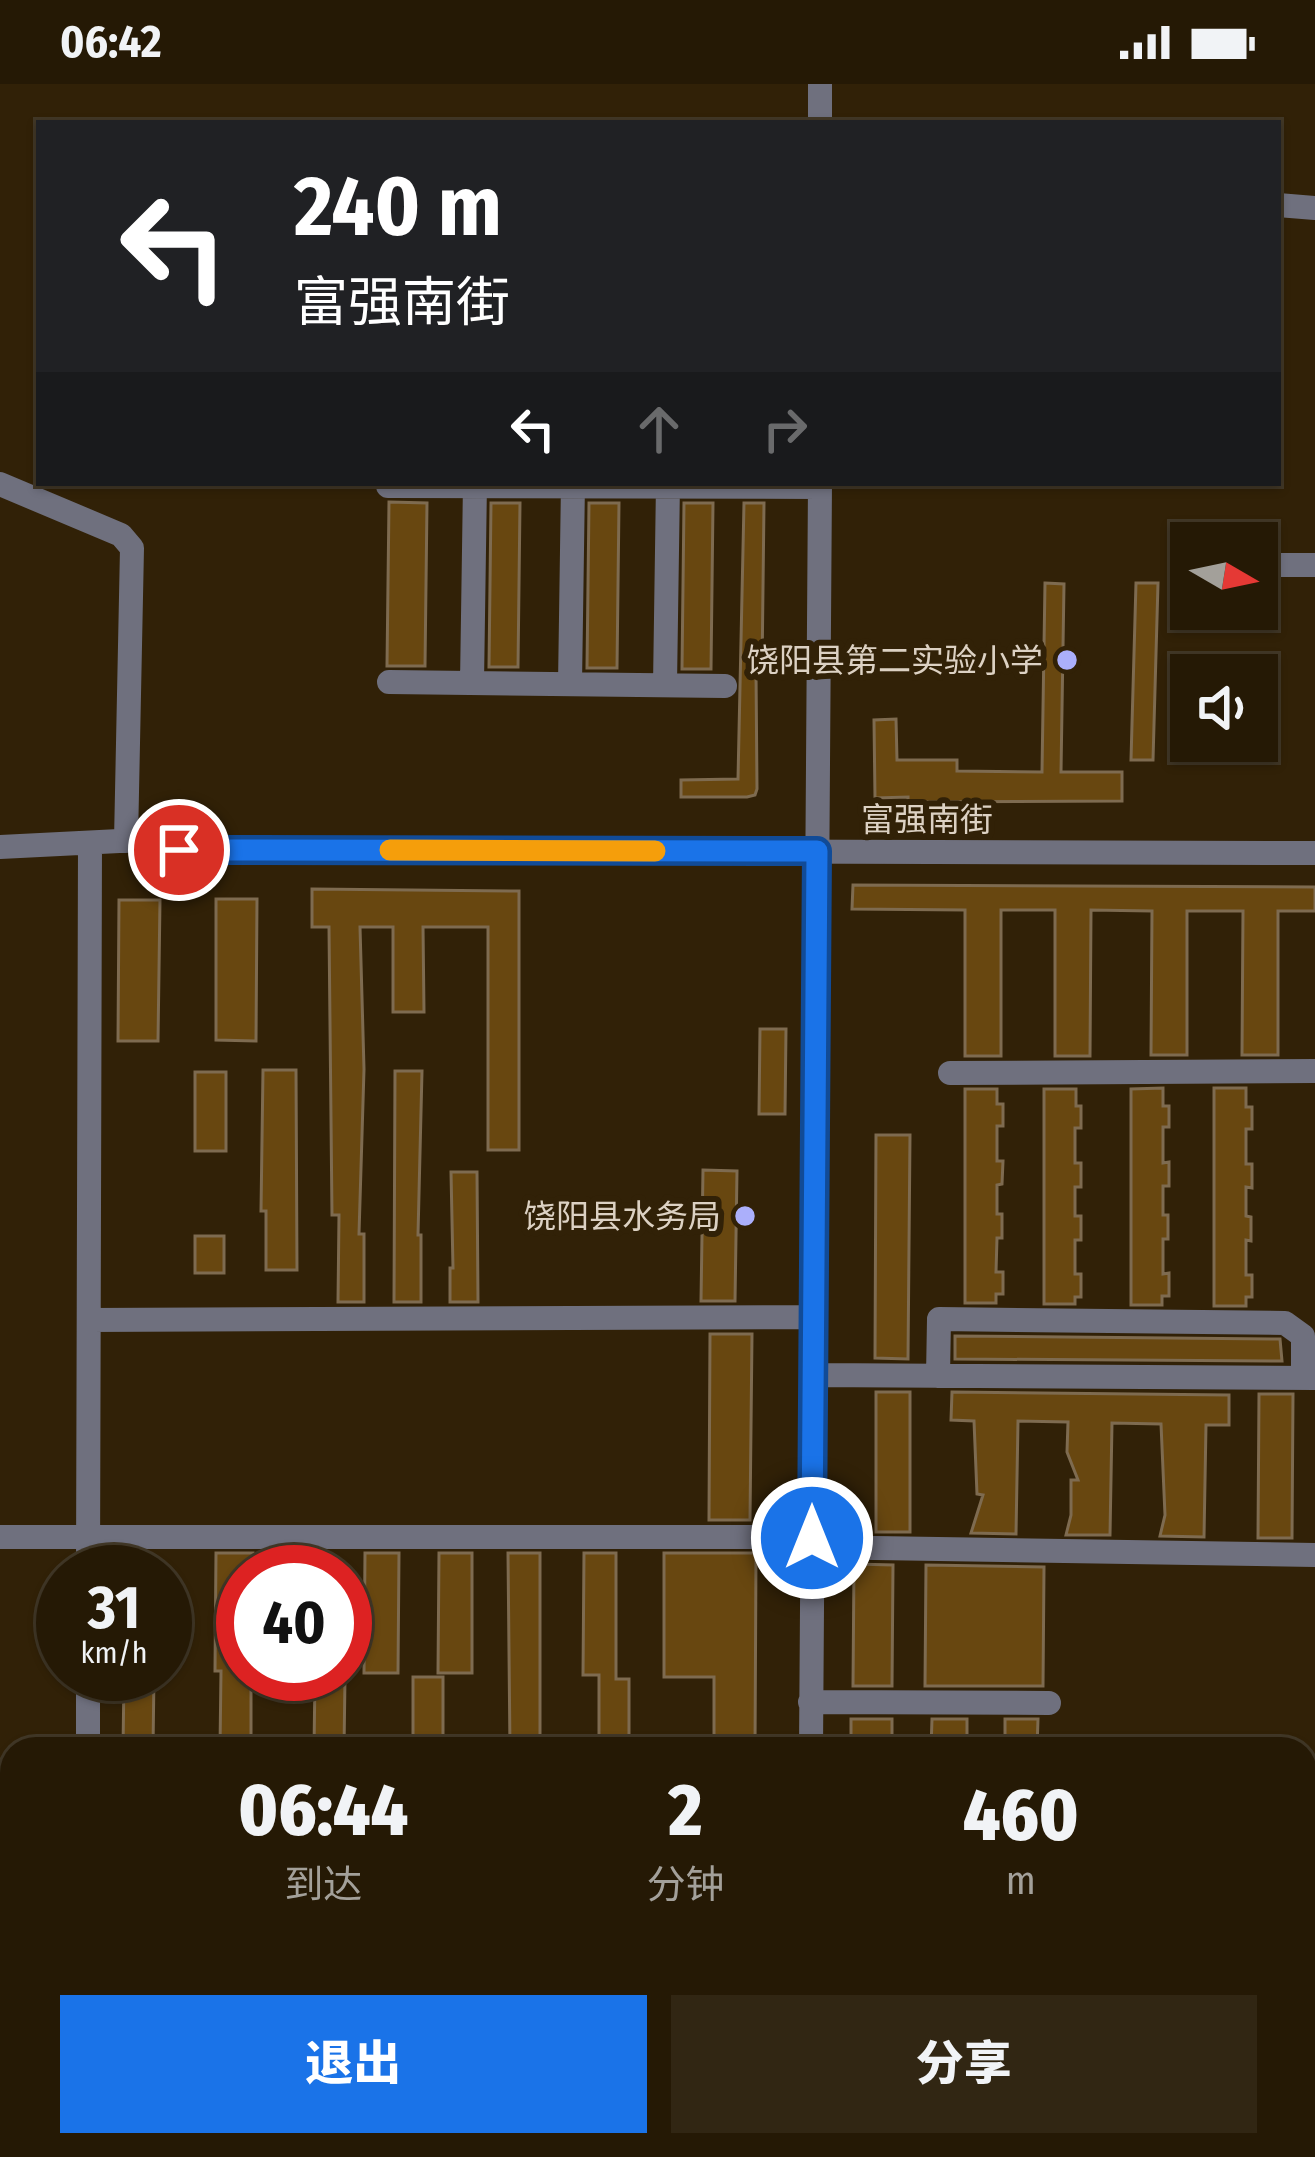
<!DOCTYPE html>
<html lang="zh">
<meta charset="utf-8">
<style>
body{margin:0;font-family:"Fira Sans Condensed","Noto Sans SC",sans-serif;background:#312613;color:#f1f3f6;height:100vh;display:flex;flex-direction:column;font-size:45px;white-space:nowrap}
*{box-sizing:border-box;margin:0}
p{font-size:39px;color:#a3a09a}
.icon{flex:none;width:66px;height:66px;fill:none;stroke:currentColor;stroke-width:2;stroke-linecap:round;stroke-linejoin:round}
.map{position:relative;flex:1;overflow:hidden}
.details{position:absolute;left:0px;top:1653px;width:1317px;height:420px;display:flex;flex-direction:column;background:#251905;border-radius:36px 36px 0 0;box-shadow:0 3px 9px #0004,0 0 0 3px #423827}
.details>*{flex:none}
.hud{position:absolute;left:36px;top:36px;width:1245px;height:366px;border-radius:0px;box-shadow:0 3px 9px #0004,0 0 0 3px #423827;background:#202124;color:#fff;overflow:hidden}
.needle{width:78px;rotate:99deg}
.controls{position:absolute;left:1170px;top:438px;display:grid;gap:24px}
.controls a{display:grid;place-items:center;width:108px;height:108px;border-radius:0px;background:#251905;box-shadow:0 3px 9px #0004,0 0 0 3px #423827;font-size:60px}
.speed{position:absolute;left:36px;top:1461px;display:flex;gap:24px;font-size:60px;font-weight:700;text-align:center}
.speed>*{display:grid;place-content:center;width:156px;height:156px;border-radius:50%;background:#251905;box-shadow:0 3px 9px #0004,0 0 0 3px #423827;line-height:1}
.speed small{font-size:30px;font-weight:400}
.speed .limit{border:18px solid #d22;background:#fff;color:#111}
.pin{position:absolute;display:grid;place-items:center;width:102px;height:102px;color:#fff;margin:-51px;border:6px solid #fff;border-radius:50%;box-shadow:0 3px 12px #0007}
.me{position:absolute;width:132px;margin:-66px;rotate:0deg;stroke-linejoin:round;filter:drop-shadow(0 0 9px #0008)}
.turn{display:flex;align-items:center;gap:42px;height:252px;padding:0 60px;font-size:54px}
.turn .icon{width:156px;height:156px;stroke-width:2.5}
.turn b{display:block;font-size:84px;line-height:102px}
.lanes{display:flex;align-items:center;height:114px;padding:0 60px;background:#0003;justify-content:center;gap:60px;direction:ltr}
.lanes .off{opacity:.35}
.eta{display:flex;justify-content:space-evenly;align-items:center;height:204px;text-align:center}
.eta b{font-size:72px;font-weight:800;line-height:84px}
.action{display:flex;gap:24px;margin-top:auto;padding:24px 60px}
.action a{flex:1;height:138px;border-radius:0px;background:#1a73e8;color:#fff;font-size:48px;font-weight:800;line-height:138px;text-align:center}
.action a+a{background:#312613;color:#f1f3f6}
.status{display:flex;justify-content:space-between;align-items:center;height:84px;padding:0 60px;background:#251905;direction:ltr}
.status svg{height:33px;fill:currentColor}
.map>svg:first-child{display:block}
.building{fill:#684710;stroke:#7e6b50;stroke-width:3}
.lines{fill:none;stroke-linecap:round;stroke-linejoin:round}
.minor{stroke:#6f707e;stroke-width:24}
.route-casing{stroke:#114b97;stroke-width:30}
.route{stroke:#1a73e8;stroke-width:21}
.slow{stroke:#f59e0b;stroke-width:21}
.poi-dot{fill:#abaffb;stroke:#312107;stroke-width:4.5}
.labels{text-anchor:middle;stroke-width:12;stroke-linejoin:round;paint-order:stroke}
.poi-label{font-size:33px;fill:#dcd1c3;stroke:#312107;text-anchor:end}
.street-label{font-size:33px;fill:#dcd1c3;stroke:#312107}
</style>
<div class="status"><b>06:42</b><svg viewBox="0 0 49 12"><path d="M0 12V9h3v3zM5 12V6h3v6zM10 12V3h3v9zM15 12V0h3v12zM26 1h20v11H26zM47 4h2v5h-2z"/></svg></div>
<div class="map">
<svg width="1315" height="2073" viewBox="0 0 1315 2073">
<rect width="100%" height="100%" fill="#312107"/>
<path class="building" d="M389,418L427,419L425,582H387Z
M491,419H520L518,583H489Z
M589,419H619L617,584H587Z
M684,419H713L711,585H682Z
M744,419H764L762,588H756L757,705L755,711L747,713H681V696L738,695Z
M1045,499L1064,500L1061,688H1122V717L908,718V713L875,714L874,636L896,635L897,676H957V687L1042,688Z
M1136,499H1158L1153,676H1131Z
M853,801L1315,803V827H1278V971H1242L1243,827H1187V971H1151L1152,827L1091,826L1090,972H1055V826H1001V972H965V826L852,825Z
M312,805L519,807V1066H488V843H423L424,928H393V843H360L364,985L359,1150H364V1218H338L339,1131H332L329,843H312Z
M216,815H257L256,957L216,956Z
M119,816H160L158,957H118Z
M760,945H786L785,1030H759Z
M263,986H296L297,1186H266V1127H261Z
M395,987H422L418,1151H421V1218H394Z
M195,988H226V1067H195Z
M1163,1004V1022H1169V1043H1163V1079L1169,1078V1102H1163V1131H1168V1155H1163V1190L1169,1189V1212H1162V1221H1131V1005Z
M1214,1004H1246V1023H1252V1045H1246V1080H1252V1104L1246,1103V1132L1251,1133V1157L1246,1156V1191H1252V1213H1246V1222H1214Z
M965,1005H997V1020H1003V1042H997V1077H1003L1002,1100L997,1101V1130H1002V1154H997L996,1188H1003V1210H996V1219H965Z
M1044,1005H1076V1022H1081V1044H1075V1079H1081V1103H1075V1132H1081V1156H1075V1190H1081V1213H1075V1220H1044Z
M876,1051H910L908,1275L875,1274Z
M703,1086L737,1087L735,1217H701Z
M451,1088H477L478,1218H450V1184H453Z
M195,1152H224V1189H195Z
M710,1250H752L750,1436H709Z
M955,1252L1280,1255L1282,1277L955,1275Z
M876,1308H910V1448H876Z
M952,1308L1229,1311V1341H1206L1204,1453L1160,1452L1165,1431L1161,1340L1112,1339L1110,1451H1066L1071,1431V1396H1078L1067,1368L1068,1338L1018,1337L1016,1450L971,1449L983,1411L977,1410L974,1337L951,1336Z
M1259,1310H1293L1292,1454H1258Z
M216,1469H253V1488H243V1594H251V1665H220L221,1587H215Z
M365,1469H399L398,1589H364Z
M439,1469H472V1589H438Z
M508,1469H540V1665H510Z
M584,1469H616V1595H629V1665H599V1591H583Z
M664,1469H756L755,1665H714V1593H664Z
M854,1480L893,1481L892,1602H853Z
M926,1481L1044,1483L1043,1602H925Z
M139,1590H154L153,1665H123L124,1594H139Z
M315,1593H345L344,1665H314Z
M413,1593H443V1665H413Z
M851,1635H892V1665H851Z
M932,1635H967V1665H931Z
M1005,1635H1038L1037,1665H1005Z"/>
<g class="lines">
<path class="minor" d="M820,0V39
M1278,121L1315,124
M0,400L121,451L132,464L126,757
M388,402L820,403
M1179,481H1191
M1257,481H1315
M389,598L725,602
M472,599L475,399
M570,600L573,399
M665,601L668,399
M0,763L159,755L179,766L1315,769
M950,989L1315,987
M89,1236L813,1233
M813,1291L1315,1294
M938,1292L939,1235L1285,1239L1303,1252V1294
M0,1453H812
M811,1463L1315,1471
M88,1488L90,759
M88,1590V1665
M810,1618L1049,1619
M811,1665L820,399
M0,1785H12
M1305,1862H1315
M205,2061V2073
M302,2061V2073
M812,2061V2073
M82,2073V2061
M114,2073V2061
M937,2073V2061
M1305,2073V1981"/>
</g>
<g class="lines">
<g class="route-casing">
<path id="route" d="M179,766L817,767L812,1454"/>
</g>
<use href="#route" class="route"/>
<path class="slow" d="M390,766L655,767"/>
</g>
<g class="poi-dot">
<circle cx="1067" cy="576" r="12"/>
<circle cx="745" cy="1132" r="12"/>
</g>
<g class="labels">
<g class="poi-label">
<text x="1043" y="588">饶阳县第二实验小学</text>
<text x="721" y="1144">饶阳县水务局</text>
</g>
<g class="street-label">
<text x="927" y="747">富强南街</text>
</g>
</g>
</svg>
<div class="controls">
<a><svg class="needle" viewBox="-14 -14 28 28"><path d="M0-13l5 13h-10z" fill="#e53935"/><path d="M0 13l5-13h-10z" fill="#a3a09a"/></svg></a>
<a><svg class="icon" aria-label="sound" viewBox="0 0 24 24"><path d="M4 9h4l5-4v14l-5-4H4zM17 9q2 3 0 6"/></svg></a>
</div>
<div class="speed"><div>31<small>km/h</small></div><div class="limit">40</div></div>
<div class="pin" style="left:179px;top:766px;background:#d93025"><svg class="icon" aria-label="arrive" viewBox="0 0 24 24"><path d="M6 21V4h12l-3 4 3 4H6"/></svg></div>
<svg class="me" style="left:812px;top:1454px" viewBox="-20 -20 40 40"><circle r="17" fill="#1a73e8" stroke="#fff" stroke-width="3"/><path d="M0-11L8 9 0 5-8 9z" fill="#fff"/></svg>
<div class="hud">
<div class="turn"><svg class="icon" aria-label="left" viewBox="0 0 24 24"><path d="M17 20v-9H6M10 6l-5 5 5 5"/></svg><div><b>240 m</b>富强南街</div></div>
<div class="lanes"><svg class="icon" aria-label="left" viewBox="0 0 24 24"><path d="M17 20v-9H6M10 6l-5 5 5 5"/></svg><svg class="icon off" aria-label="ahead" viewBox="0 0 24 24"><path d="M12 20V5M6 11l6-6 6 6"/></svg><svg class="icon off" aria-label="right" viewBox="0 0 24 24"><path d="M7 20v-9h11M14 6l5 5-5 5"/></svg></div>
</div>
<section class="details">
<div class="eta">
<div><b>06:44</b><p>到达</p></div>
<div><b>2</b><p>分钟</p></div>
<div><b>460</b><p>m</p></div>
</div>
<div class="action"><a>退出</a><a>分享</a></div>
</section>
</div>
